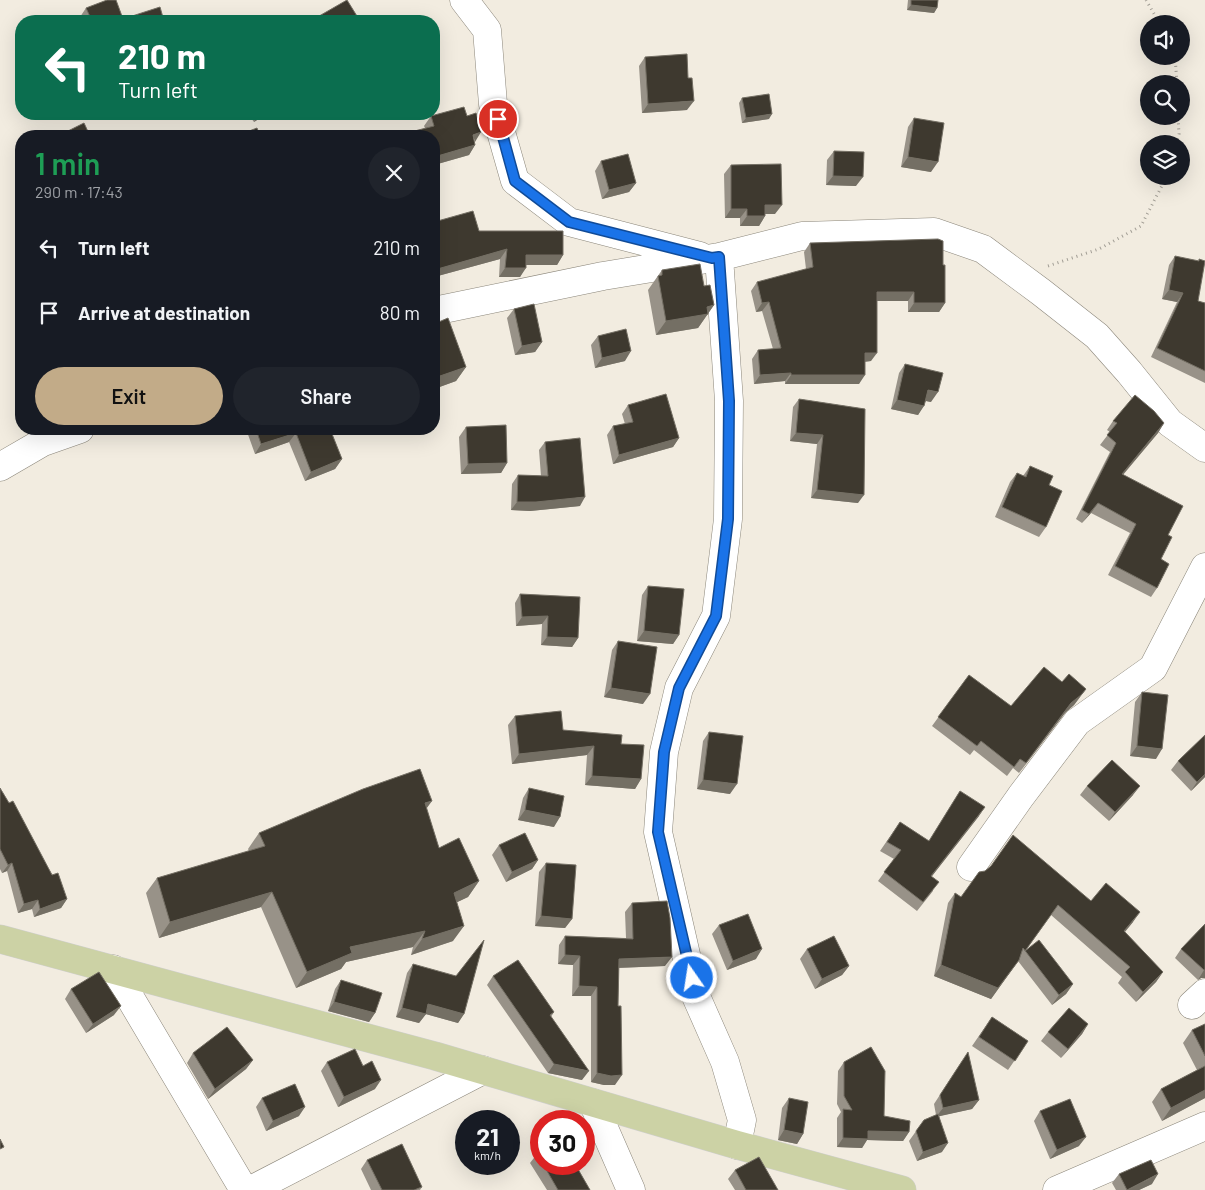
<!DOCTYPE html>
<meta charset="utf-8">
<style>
body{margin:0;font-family:Barlow,sans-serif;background:#20242c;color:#f1f3f6;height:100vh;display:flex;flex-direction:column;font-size:19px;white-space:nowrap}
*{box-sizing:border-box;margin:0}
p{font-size:16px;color:#9ea1a6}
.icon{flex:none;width:28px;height:28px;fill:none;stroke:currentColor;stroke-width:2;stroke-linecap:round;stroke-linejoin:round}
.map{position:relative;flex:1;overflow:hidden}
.panel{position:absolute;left:15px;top:130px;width:425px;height:305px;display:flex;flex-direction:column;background:#171b24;border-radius:20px;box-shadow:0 5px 20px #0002}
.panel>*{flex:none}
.hud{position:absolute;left:15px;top:15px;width:425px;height:105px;border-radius:20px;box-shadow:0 5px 20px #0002;background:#0b6e4f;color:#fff;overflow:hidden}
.tools{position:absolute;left:1140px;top:15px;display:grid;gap:10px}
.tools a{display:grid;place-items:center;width:50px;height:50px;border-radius:50%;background:#171b24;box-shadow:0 5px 20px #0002;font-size:25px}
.speed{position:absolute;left:455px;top:1110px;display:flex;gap:10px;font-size:25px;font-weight:700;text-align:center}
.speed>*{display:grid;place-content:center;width:65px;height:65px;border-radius:50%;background:#171b24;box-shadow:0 5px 20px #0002;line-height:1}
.speed small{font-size:12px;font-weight:400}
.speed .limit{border:8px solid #d22;background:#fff;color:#111}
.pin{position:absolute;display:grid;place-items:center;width:42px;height:42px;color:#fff;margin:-21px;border:2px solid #fff;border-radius:50%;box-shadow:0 1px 5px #0007}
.me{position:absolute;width:55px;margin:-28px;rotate:347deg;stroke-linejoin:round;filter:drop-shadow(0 0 4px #0008)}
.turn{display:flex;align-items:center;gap:18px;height:105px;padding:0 20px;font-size:22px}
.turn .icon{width:65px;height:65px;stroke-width:2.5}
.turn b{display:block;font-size:35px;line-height:42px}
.round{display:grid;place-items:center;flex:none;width:52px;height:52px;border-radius:26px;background:#20242c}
.summary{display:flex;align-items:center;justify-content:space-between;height:85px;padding:0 20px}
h1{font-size:30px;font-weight:600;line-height:38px;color:#1e9e55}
.button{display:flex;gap:10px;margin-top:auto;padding:10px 20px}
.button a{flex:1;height:58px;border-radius:30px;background:#c2ab88;color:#111;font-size:20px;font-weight:600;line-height:58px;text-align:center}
.button a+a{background:#20242c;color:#f1f3f6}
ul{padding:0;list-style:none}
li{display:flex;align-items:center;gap:15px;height:65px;padding:0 20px}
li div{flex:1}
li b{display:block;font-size:19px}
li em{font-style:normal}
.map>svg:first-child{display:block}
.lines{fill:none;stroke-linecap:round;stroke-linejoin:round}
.minor-casing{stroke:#8b867a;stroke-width:29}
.major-casing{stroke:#cfcfce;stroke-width:29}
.path{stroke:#a29e95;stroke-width:3;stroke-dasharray:1 4;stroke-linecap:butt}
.minor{stroke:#fff;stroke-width:28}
.major{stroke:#ccd2a5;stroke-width:28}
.wall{fill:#989288}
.shaded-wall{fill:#746f64}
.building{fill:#3e392f;stroke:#746f64}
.route-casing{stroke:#114b97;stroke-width:12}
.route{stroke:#1a73e8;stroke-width:9}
</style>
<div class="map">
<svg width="1205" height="1190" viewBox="0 0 1205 1190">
<rect width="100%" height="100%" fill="#f2ece0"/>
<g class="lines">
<g class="minor-casing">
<path id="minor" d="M464,0L487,30L493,104L515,181L569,222L700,256
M719,257L729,401L728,519L716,616L679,688L664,752L658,832L695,994L725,1062L742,1120L737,1145
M434,311L603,276L719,257L802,236L934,232L983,249L1041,292L1097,336L1129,372L1170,423L1205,448
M0,467L43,442L80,429
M971,867L1021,796L1077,722L1153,668L1205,567
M113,969L244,1190
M1192,1005L1205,993
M593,1103L631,1190
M251,1190L483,1070
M1057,1190L1205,1126"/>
</g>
<g class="major-casing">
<path id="major" d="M0,939L181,988L435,1056L737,1145L902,1190"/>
</g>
<path class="path" d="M1146,0L1160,24
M1175,56L1177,84
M1176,144L1179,134L1178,116
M1048,266L1099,249L1141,226L1167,176"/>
<use href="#minor" class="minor"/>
<use href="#major" class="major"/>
</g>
<path class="wall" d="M908,0H938L937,8L934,13L907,10Z
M86,8L123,19L164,21H82L80,17Z
M645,57L687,110L642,113L639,66Z
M742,98L769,119L742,123L739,103Z
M248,114H266L254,122Z
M431,116L474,142L475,145L469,155L434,165V136L425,128L424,126Z
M914,118L931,172L901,167L908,127Z
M834,151L856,186L826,185L827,160Z
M601,161L636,183L629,192L602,199L595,171Z
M731,165L775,214H765V216L759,226H740V218H725L724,174Z
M434,222L479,231L563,255L557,265H526L520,277H499L500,259L434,277Z
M810,243L943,265L945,303L939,312H908V301H877L871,361L865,362L859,384H785V381L754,384L752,359L758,350L773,349L762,311L756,312L751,291L757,282L806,269L804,252Z
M1175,256L1198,301L1205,303V383L1151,357L1177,302L1162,299L1169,265Z
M662,270L704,286L714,305L698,328L656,335L648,290Z
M514,309L542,342L535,352L515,355L507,318Z
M434,324L466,367L456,381L434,389Z
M598,336L625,361L595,368L591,345Z
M905,364L931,402L926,401L918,415L891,409L899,373Z
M799,399L865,409L858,503L811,498L817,444L790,441L793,407Z
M628,405L679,438L673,447L613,464L607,435L613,426L625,424L622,414Z
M1113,421L1164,423L1158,433L1123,475L1168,535L1161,559L1157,588L1151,597L1108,575L1130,533L1091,513L1082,523L1076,519L1110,452L1100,445L1110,432L1107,430Z
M466,427L507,463L501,473L461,474L459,437Z
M246,429H330L342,459L335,469L305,481L289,442L255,454Z
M545,442L580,506L530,511L511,510L512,484L518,475L541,476L539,450Z
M1030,466L1046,527L1039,537L995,517L1010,482L1017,473L1023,476Z
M648,586L679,635L673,644L637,641L642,595Z
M520,594L578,638L572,647L541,645L542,624L516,626L515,603Z
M618,641L643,704L604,697L612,650Z
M969,675L1011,706L1062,682L1086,689L1074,705L1065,713L1019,773L1013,768L1007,776L974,750L970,755L932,726Z
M1142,692L1156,759L1130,756L1135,702Z
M515,716L563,730L621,744L641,779L635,789L585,785L587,755L512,764L508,725Z
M709,732L730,794L697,789L703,741Z
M1205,735V777L1191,791L1171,770L1178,761Z
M1087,786L1133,795L1109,821L1080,795Z
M0,788L67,899L61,908L34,917L32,909L18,913L7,871L2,873L0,869Z
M529,788L554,827L518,820L523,798Z
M960,791L979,816L932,876L933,891L917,911L878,881L894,859L880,851L900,822L929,841Z
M426,808L439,848L479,881L468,897L457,902L453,941L411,955L413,947L346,962L341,969L296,988L261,907L159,938L146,893L157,878L249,851L248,849L259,833Z
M499,845L538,860L532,869L506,882L492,855Z
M546,863L572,919L565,928L535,926L539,872Z
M955,893L961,897L1091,901L1133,922L1125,932L1163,972L1156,982L1136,1002L1118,983L1122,977L1051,915L1026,950L1073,984L1066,994L1052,1005L1018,961L991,999L934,976L948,903Z
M632,903L665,966L619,968L615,1085H604L591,1082V996H572L573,965L558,964L559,945L565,936L626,938L625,912Z
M1205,924V978H1201L1198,980L1175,958L1181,949Z
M719,925L756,959L727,970L712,934Z
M807,949L849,966L842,975L815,989L800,959Z
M413,964L464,1014L458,1023L426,1014L419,1023L396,1017L407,973Z
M493,976L554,1012L551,1017L582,1080L548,1073L487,985Z
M341,980L375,1013L369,1022L328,1011L335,989Z
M71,989L114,1015L86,1033L65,999Z
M992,1017L1028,1041L1008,1070L972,1046Z
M1088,1024L1082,1034L1061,1058L1041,1041L1048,1032Z
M1205,1024V1098L1162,1121L1152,1102L1161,1089L1197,1070L1183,1043L1192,1030Z
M193,1053L253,1060L246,1069L208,1099L187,1063Z
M962,1061L979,1100L972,1109L939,1116L942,1152L917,1161L909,1141L924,1120L936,1115L934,1104Z
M327,1062L375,1089L338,1107L321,1071Z
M844,1062L884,1116L909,1132L903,1141L867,1140L862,1148L837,1147V1118L841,1112L837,1104L838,1071Z
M262,1098L299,1116L266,1131L256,1107Z
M789,1098L803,1134L797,1144L778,1140L782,1108Z
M1040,1111L1079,1146L1050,1159L1034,1121Z
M541,1151V1164H575L590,1190H547L530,1163L537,1154Z
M367,1160L422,1187L420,1190H371L361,1169Z
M735,1170L778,1190H735L728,1179Z
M1119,1174L1152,1184L1139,1190H1116L1112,1183Z"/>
<path class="shaded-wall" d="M911,5L937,8L934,13L907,10Z
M694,101L687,110L642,113L648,104Z
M260,114H266L254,122Z
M772,114L769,119L742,123L746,118Z
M481,132L475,142L473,135Z
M475,145L469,155L434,165V157Z
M908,157L938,162L931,172L901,167Z
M833,176L863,177L856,186L826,185Z
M636,183L629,192L602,199L609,190Z
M765,205H782L775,214H758Z
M731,209H747L740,218H725Z
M747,216H765L759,226H740Z
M507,249L500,259L434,277V270Z
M526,255H563L557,265H520Z
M505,268H526L520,277H499Z
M1169,290L1183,293L1177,302L1162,299Z
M877,292H914L908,301H870Z
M769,302L762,311L756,312L762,303Z
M914,303H945L939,312H908Z
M714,305L698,328L656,335L666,321L707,307Z
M542,342L535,352L515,355L522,346Z
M631,351L625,361L595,368L602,358Z
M865,353H877L871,361L859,362Z
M466,367L456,381L434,389V382L437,377Z
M791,373L785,381L754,384L760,375Z
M791,375H865L859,384H785Z
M928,390L938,392L931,402L921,400Z
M897,400L924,406L918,415L891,409Z
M1164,423L1158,433L1115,484L1122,474Z
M296,433L289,442L255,454L261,444Z
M796,433L823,435L817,444L790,441Z
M679,438L673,447L613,464L619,455Z
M342,459L335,469L305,481L311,472Z
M507,463L501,473L461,474L468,464Z
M817,490L864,495L858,503L811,498Z
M585,497L580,506L530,511L511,510L517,502Z
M1098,503L1091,513L1082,523L1089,514Z
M548,616L542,624L516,626L522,617Z
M644,631L679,635L673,644L637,641Z
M547,637L578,638L572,647L541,645Z
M611,688L650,694L643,704L604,697Z
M1086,689L1074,705L1065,713L1019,773L1071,703Z
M594,746L587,755L512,764L519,754Z
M1137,746L1162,749L1156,759L1130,756Z
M1205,774V777L1191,791L1197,782Z
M592,776L641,779L635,789L585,785Z
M703,780L737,784L730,794L697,789Z
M1140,786L1133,795L1109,821L1115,812Z
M432,801L421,816L425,803Z
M985,807L979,816L925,885L931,876Z
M525,810L560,817L554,827L518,820Z
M538,860L532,869L506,882L512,872Z
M12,863L7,871L2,873L8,865Z
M479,881L468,897L443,909L454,893Z
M272,892L261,907L159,938L170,922Z
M67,899L61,908L34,917L40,909Z
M38,900L32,909L18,913L24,904Z
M1140,912L1133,922L1117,941L1124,931Z
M541,916L572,919L565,928L535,926Z
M464,926L453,941L411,955L422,939Z
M425,931L413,947L346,962L341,969L296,988L307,972L350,947Z
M762,949L756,959L727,970L733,961Z
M565,955L580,956L573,965L558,964Z
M672,957L665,966L613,968L619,959Z
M1019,960L991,999L934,976L941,965Z
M849,966L842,975L815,989L822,979Z
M1204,970H1205V978H1201L1198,980Z
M1163,972L1156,982L1136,1002L1143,992Z
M1073,984L1066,994L1052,1005L1059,995Z
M579,986L597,987L591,996H572Z
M334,1002L375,1013L369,1022L328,1011Z
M428,1004L464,1014L458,1023L422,1013Z
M121,1006L114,1015L86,1033L93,1024Z
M402,1008L426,1014L419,1023L396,1017Z
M1088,1024L1082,1034L1061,1058L1068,1049Z
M253,1060L246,1069L208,1099L215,1089Z
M554,1064L589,1071L582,1080L548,1073Z
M597,1073L622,1075L615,1085H604L591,1082Z
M381,1080L375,1089L338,1107L344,1097Z
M1205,1090V1098L1162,1121L1171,1108Z
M979,1100L972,1109L936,1117L943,1108Z
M305,1107L299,1116L266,1131L273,1121Z
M784,1130L803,1134L797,1144L778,1140Z
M868,1131L909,1132L903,1141L867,1140L862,1148L837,1147L843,1138Z
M1086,1137L1079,1146L1050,1159L1057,1150Z
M948,1143L942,1152L917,1161L923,1152Z
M1158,1174L1152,1184L1139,1190H1128Z"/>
<path class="building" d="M107,0H116L123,19L160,7L164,21H92L86,8Z
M347,0L360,21H316L314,19Z
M911,0H938L937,8L911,5Z
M687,54L688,78H692L694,101L648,104L645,57Z
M769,94L772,114L746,118L742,98Z
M464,107L467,116L476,113L481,132L473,135L475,145L434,157V136H395L434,126L431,116Z
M914,118L944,123L938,162L908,157Z
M84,123L90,136H66L64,133Z
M257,128L260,136H236Z
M834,151L864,152L863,177L833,176Z
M628,154L636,183L609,190L601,161Z
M781,164L782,205H765V216H747V209H731V165Z
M473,211L479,231H563V255H526V268H505L507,249L434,270V222Z
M938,239L943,241V265H945V303H914V292H877V353H865V375H791V373L760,375L758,350L781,348L769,302L762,303L757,282L813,267L810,243Z
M1175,256L1199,261V259L1205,261L1198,301L1205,303V371L1157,348L1183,293L1169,290Z
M700,264L704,286L710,285L714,305L707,307L708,314L666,321L658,276L662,275V270Z
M534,304L542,342L522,346L514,309Z
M448,318L466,367L437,377L434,369V324Z
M626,329L631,351L602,358L598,336Z
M905,364L943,373L938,392L928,390L924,406L897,400Z
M666,394L679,438L619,455L613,426L633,422L628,405Z
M1135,395L1154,411L1164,423L1122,474L1183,506L1168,535L1172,537L1161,559L1169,564L1157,588L1115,566L1136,524L1098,503L1089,514L1082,510L1116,443L1107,435L1117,423L1113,421Z
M799,399L865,409L864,495L817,490L823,435L796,433Z
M506,425L507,463L468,464L466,427Z
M256,429H330L342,459L311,472L296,433L261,444Z
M580,438L585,497L536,502H517L518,475L548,476L545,442Z
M1030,466L1053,476L1049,485L1062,491L1046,527L1002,507L1017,473L1026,477Z
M648,586L684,589L679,635L644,631Z
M520,594L580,597L578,638L547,637L548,616L522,617Z
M618,641L657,647L650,694L611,688Z
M1044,667L1062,682L1069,674L1086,689L1081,695L1071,703L1026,763L1020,759L1014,767L981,741L977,746L938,717L969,675L1011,706Z
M1142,692L1168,695L1162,749L1137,746Z
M561,711L563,730L622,735L621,744L644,745L641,779L592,776L594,746L519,754L515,716Z
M709,732L743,736L737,784L703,780Z
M1205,735V774L1197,782L1178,761Z
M1112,760L1140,786L1115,812L1087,786Z
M420,769L432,801L425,803L439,848L459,838L479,881L454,893L464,926L422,939L425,931L350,947L352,953L307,972L272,892L170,922L157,878L265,846L259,833L363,789Z
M0,788L9,803L13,801L52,875L58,873L67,899L40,909L38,900L24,904L12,863L8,865L0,849Z
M529,788L564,796L560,817L525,810Z
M960,791L985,807L931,876L939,882L923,902L884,872L901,850L887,842L900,822L929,841Z
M525,833L538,860L512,872L499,845Z
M1013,835L1091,901L1106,883L1140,912L1124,931L1163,972L1143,992L1125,972L1130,967L1058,905L1025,951L1039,940L1073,984L1059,995L1023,948L1019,960L998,988L941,965L955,893L961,897L979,872L985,871L991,866Z
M546,863L576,865L572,919L541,916Z
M667,901L670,918L672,957L619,959L618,1006H621L622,1075L611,1076L597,1073V987L579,986L580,956L565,955V936L633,939L632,903Z
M748,914L762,949L733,961L719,925Z
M1205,924V970H1204L1181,949Z
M834,936L849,966L822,979L807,949Z
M484,940L464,1014L428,1004L426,1014L402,1008L413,964L456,976Z
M518,960L554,1012L550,1015L589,1071L554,1064L493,976Z
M99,972L121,1006L93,1024L71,989Z
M341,980L382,993L375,1013L334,1002Z
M1069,1008L1088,1024L1068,1049L1048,1032Z
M992,1017L1028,1041L1015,1061L979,1037Z
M1205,1024V1056L1192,1030Z
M227,1027L253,1060L215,1089L193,1053Z
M871,1047L885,1071L884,1116L910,1121L909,1132L868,1131V1139L843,1138V1109L852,1110L844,1096V1062Z
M355,1049L363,1066L372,1061L381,1080L344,1097L327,1062Z
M968,1052L979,1100L943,1108L940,1095Z
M1205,1066V1090L1171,1108L1161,1089Z
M295,1084L305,1107L273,1121L262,1098Z
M789,1098L808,1102L803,1134L784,1130Z
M1070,1099L1086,1137L1057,1150L1040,1111Z
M938,1114L948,1143L923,1152L916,1131L924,1120Z
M0,1139L4,1147L0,1149Z
M402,1144L422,1187L414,1190H382L367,1160Z
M541,1151V1162L537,1154Z
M759,1157L778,1190H746L735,1170Z
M1151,1160L1158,1174L1127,1190L1119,1174Z
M543,1164H575L590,1190H558Z"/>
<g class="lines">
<g class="route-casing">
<path id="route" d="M498,119L515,181L569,222L712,258L719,257L729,401L728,519L716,616L679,688L664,752L658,832L692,978"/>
</g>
<use href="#route" class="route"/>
</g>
</svg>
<div class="tools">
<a><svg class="icon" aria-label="sound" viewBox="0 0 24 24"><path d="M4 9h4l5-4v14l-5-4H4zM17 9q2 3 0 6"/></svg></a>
<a><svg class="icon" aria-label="search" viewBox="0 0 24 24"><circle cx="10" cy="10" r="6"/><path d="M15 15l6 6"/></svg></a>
<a><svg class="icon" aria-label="layers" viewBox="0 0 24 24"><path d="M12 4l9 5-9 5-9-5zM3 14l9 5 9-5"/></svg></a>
</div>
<div class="speed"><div>21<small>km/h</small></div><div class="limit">30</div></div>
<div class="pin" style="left:498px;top:119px;background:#d93025"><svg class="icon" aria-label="arrive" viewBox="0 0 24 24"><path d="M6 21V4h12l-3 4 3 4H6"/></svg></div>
<svg class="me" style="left:692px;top:978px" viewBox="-20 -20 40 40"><circle r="17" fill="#1a73e8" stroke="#fff" stroke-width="3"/><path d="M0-11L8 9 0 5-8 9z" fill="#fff"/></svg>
<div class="hud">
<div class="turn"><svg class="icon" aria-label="left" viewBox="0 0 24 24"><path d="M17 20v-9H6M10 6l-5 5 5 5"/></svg><div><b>210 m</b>Turn left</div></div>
</div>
<section class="panel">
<div class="summary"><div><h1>1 min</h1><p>290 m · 17:43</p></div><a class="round"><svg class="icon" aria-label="close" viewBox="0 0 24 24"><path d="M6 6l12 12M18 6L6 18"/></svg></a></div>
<ul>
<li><svg class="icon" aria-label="left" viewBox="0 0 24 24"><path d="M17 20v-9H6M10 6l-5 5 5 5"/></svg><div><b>Turn left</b></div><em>210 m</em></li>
<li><svg class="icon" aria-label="arrive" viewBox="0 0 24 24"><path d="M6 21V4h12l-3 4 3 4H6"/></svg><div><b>Arrive at destination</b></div><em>80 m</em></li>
</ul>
<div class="button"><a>Exit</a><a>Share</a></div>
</section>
</div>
